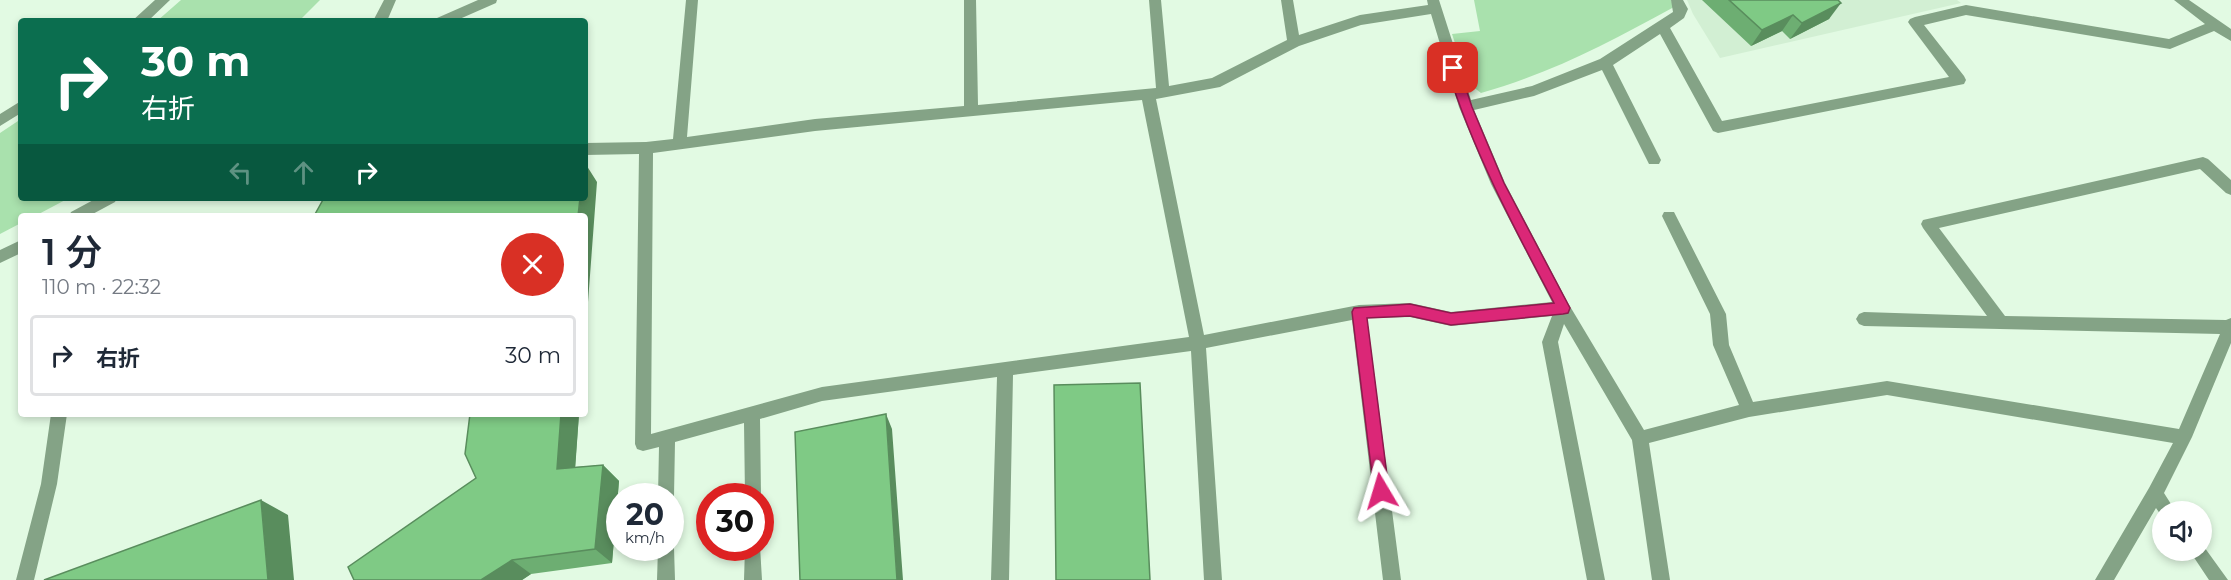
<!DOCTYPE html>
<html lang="ja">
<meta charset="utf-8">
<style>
body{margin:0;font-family:Montserrat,"Noto Sans JP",sans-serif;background:#f6f6f7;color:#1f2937;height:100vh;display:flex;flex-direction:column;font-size:22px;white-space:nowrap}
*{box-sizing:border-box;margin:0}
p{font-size:20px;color:#747a83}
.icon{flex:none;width:33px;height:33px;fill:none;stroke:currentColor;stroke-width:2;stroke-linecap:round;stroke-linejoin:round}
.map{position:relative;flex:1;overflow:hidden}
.sheet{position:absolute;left:18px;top:213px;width:570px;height:204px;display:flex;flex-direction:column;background:#fff;border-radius:6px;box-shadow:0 3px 9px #0003}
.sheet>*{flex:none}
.hud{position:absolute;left:18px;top:18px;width:570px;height:183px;border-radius:6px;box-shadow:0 3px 9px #0003;background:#0b6e4f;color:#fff;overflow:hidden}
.fabs{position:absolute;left:2152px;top:501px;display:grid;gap:12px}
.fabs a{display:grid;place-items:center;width:60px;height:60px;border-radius:50%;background:#fff;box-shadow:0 3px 9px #0003;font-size:30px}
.speed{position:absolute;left:606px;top:483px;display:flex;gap:12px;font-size:30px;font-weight:700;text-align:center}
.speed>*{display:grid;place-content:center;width:78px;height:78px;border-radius:50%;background:#fff;box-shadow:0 3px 9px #0003;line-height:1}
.speed small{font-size:15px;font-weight:400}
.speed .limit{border:9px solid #d22;background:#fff;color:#111}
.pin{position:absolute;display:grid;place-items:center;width:51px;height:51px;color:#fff;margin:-26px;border-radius:12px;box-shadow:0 3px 9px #0006}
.me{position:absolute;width:66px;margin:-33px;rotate:353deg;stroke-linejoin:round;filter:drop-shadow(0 0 4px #0008)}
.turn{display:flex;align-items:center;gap:21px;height:126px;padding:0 24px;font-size:27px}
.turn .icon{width:78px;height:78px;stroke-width:2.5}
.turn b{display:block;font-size:42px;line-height:51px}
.lanes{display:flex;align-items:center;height:57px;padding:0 24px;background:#0003;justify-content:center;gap:30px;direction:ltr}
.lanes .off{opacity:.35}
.round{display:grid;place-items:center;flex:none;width:63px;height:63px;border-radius:32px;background:#f6f6f7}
.summary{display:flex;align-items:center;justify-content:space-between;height:102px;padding:0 24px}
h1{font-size:36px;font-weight:600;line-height:45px}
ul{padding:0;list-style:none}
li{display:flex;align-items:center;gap:18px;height:81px;margin:0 12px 9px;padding:0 12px;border:3px solid #e0e1e3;border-radius:6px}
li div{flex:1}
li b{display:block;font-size:22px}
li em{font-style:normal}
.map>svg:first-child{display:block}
.built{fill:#d2efd3}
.green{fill:#a9e1ad}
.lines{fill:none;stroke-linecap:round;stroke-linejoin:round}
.minor{fill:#84a386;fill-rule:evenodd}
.wall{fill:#6dae72}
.shaded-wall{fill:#598d5d}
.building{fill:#7fca85;stroke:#598d5d;stroke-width:1.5}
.route{fill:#db2777;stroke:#8e194d;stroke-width:1.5}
</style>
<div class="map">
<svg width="2231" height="580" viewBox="0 0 2231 580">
<rect width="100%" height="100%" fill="#e2fae3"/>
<path class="built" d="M1687,0H1957L1961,3L1720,58L1693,14Z"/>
<path class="green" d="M181,0H320L299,21H157Z
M1474,0H1671L1674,7C1608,43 1554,72 1481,93L1468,83L1452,34L1480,31Z
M21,119V198H69L35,216H21V223L0,234V133Z"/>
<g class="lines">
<path class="minor" d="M155,0H170L148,21H132Z
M384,0H396L387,21H373Z
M478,0H497L496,3L455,21H435L437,18Z
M686,0H698L687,137L815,119L964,106V0H976L978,105L1156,88L1149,0H1161L1169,86L1212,78L1287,40L1281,0H1293L1299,35L1360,15L1428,5L1427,0H1439L1471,100L1532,86L1600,59L1673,12L1671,0H1683L1688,9L1684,18L1670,28L1722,121L1949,77L1910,25L1908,22L1910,19L1915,17L1966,5L2169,39L2205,24L2174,0H2189L2231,29V41L2214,31L2170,49L1966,15L1924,25L1964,76L1966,80L1964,84L1718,133L1713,131L1660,34L1613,65L1661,160L1659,164H1649L1602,70L1534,96L1474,110L1505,183L1568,303L1644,430L1739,405L1713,345L1710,314L1662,216L1664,212H1674L1726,314L1729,345L1753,402L1887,381L2179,429L2220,334L1864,326L1859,324L1856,319L1859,314L1864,312L1987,316L1923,228L1921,224L1923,220L2203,157L2208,159L2231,180V195L2226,193L2200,169L1939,228L2005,316L2226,320L2231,318V343L2192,437L2164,493L2176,512H2163V518L2156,508L2114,580H2095L2149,488L2173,443L1887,395L1749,417L1649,443L1670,580H1652L1632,440L1564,324L1558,342L1605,580H1587L1542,342L1552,316L1451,326L1410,317L1367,318L1401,580H1383L1352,320L1206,348L1222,580H1204L1191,351L1013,375L1009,580H991L997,377L822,401L760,419L761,496L760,498L745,496L744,423L675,442L674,496L670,502V496H658L659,447L643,451L637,449L635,444L639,154L585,155V143L646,142L673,139ZM1431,14L1459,107L1491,184L1552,302L1451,312L1410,303L1359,305L1204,335L1156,99L1220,87L1299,46L1361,25ZM1142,100L1189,337L822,387L651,434L653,153L815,131Z
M21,101V113L0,126V114Z
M97,198H117L115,202L89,216H69L71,212Z
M21,240V253L0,263V250Z
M51,414H67L57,484L34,580H16L41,484Z
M670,542L674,548L675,580H657L658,548H670Z
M2202,544L2228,580H2209L2189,550H2202Z
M760,546L762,580H744L745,548Z"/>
</g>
<path class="wall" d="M1702,0H1838L1829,19L1790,39L1782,31L1751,46Z
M470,414H579L575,467L603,465L619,481L612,563L531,574L522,580H354L476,478Z"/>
<path class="shaded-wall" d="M1841,3L1829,19L1790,39L1802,23Z
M1793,15L1782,31L1751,46L1762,30Z
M585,163L597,182L585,342V216H578L580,198H585Z
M561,414H579L574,485L557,469Z
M886,414L892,429L903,580H897Z
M603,465L619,481L612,563L595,549Z
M261,500L288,515L294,580H268Z
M512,560L531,574L522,580H481Z"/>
<path class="building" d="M1729,0H1838L1841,3L1802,23L1793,15L1762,30Z
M324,198H580L578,216H314Z
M1140,383L1150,580H1056L1054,385Z
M470,414H561L557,469L603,465L595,549L512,560L481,580H354L348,567L476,478L465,454Z
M886,414L897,580H800L795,432Z
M261,500L268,580H44Z"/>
<path class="route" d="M1453,63L1459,68L1472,107L1504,183L1570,308L1568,313L1563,314L1451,325L1410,316L1367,318L1389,491L1387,496L1381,498L1376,496L1374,491L1352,312L1354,308L1410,304L1451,313L1554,303C1513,226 1473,151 1447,68Z"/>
</svg>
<div class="fabs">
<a><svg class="icon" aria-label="sound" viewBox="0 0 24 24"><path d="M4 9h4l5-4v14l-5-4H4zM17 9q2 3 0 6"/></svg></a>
</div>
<div class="speed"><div>20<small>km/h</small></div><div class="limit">30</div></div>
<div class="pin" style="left:1453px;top:68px;background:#d93025"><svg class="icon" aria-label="arrive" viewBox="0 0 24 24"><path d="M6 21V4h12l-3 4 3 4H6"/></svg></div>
<svg class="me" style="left:1381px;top:491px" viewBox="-20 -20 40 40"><path d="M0-17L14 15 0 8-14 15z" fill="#db2777" stroke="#fff" stroke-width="4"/></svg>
<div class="hud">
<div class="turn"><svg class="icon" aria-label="right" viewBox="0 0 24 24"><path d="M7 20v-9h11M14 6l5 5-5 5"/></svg><div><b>30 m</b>右折</div></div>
<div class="lanes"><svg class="icon off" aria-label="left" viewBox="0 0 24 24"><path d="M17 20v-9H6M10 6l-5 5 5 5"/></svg><svg class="icon off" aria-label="ahead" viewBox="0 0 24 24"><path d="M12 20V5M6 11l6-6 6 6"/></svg><svg class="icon" aria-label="right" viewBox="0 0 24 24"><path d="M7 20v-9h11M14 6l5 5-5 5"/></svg></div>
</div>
<section class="sheet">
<div class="summary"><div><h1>1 分</h1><p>110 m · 22:32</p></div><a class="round" style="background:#d93025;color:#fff"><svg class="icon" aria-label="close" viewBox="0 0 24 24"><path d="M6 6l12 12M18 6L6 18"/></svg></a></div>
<ul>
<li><svg class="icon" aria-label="right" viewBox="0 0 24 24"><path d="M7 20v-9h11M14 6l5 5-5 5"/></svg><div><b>右折</b></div><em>30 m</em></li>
</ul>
</section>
</div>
